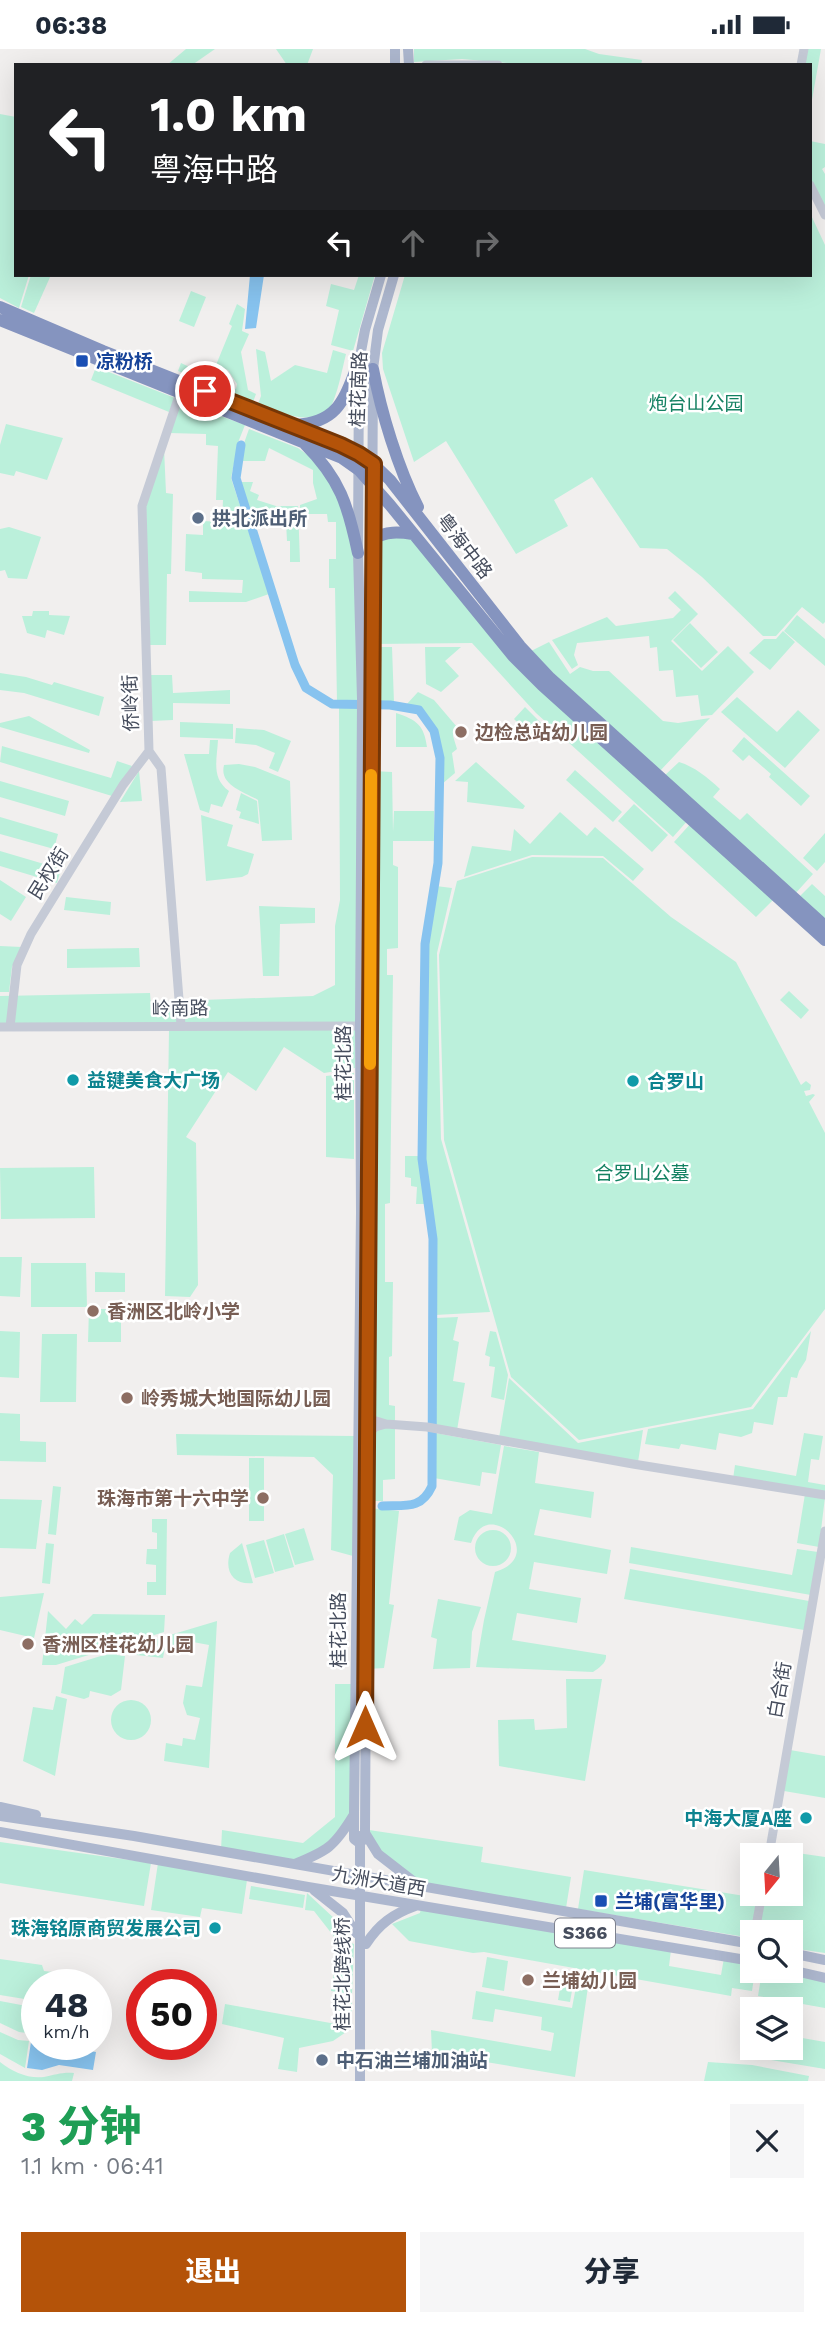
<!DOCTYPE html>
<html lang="zh">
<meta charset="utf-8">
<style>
body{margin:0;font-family:"Work Sans","Noto Sans SC",sans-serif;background:#f6f6f7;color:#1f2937;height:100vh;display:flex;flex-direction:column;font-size:26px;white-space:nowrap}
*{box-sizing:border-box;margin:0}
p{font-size:23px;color:#747a83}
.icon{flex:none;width:38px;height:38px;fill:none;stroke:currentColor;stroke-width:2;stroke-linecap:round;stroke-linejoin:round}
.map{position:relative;height:2032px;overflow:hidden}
.drawer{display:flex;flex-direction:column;background:#fff;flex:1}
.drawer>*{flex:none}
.top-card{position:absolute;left:14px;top:14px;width:798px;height:214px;border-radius:0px;box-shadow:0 7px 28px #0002;background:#202124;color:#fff;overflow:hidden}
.needle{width:46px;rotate:198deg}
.tools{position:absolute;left:740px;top:1794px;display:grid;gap:14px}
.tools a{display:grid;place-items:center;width:63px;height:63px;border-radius:0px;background:#fff;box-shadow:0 7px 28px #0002;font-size:35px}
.speed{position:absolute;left:21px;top:1920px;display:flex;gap:14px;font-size:35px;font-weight:700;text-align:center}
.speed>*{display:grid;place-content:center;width:91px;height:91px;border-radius:50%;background:#fff;box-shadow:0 7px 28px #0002;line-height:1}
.speed small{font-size:18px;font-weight:400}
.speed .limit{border:10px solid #d22;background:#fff;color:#111}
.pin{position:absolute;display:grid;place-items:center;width:60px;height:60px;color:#fff;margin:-30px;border:4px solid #fff;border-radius:50%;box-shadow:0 2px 7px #0007}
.me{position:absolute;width:77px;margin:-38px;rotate:0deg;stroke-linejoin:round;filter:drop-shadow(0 0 5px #0008)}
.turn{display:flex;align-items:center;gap:24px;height:147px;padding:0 21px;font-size:32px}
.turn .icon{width:91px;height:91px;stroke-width:2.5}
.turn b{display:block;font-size:49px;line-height:60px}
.lanes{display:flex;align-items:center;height:66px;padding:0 21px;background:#0003;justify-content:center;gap:35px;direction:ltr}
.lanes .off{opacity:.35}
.round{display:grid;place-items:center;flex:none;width:74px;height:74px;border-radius:0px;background:#f6f6f7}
.head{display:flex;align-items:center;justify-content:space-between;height:119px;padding:0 21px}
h1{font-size:42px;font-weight:800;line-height:52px;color:#1e9e55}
.action{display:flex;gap:14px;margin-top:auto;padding:14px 21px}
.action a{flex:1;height:80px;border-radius:0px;background:#b45309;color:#fff;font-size:28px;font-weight:800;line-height:80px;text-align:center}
.action a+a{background:#f6f6f7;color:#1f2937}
.status{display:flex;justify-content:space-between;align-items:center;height:49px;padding:0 35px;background:#fff;direction:ltr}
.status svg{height:19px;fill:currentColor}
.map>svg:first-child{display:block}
.green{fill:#bbf0db}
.water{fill:#87c3ef}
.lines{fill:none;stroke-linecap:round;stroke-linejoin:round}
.canal{stroke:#87c3ef;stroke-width:9}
.minor{stroke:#c5cad6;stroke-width:9}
.major{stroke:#adb7ce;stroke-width:10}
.highway{stroke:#8594bf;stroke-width:12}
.route-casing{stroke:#753606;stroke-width:18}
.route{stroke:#b45309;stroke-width:12}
.slow{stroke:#f59e0b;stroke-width:12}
.transit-dot{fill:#1a4fb4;stroke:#fff;stroke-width:2.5}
.service-dot{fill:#5c6f8a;stroke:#fff;stroke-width:2.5}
.education-dot{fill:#8d6e63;stroke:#fff;stroke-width:2.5}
.culture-dot{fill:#0f9aa8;stroke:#fff;stroke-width:2.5}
.labels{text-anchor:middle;stroke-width:5;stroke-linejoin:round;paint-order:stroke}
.shield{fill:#fff;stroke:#7e828e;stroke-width:2}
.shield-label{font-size:18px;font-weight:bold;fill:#464d5d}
.transit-label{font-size:19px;font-weight:bold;fill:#164399;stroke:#fff;text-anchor:start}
.street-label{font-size:19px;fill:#464d5d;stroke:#fff}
.park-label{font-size:19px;fill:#148162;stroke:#fff}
.service-label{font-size:19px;font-weight:bold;fill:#4e5e75;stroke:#fff;text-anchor:start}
.education-label{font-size:19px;font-weight:bold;fill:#785e54;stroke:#fff;text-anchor:start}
.culture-label{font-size:19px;font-weight:bold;fill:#0d838f;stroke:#fff;text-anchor:start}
</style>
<div class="status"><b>06:38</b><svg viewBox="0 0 49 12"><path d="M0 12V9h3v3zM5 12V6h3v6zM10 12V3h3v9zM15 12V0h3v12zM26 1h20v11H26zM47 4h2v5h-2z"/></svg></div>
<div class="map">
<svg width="825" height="2032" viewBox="0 0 825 2032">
<rect width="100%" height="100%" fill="#f1efee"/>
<path class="green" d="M186,0H215L192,16H167Z
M276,0H313L307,16H287Z
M414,0H585L599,5L642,11L641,16H531L462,10L414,13Z
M807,0H821L810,62V16H804Z
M0,65L16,68V226H29L19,259L0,249Z
M810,92L825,95V118L822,120L825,125V166L810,139Z
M810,164L825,196V573L823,575L802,558L776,587H763L702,528L667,500L640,499L592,428L554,451L568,477L516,505L446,392L414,413L383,320L382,304L405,226H810Z
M31,226H51L34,264L21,258Z
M359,226H375L353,302L331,296L339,261L326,257L331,235L354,241Z
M191,242L206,248L194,278L179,272Z
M237,255L245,260L242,282L249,285L241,303L248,341L256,345L253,353L178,322L181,314L236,340L237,335L228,321L216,316L232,277L229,275Z
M256,300L265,303L271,332L295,316L327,324L333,301L346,305C342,321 339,338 333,353C321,382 277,363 258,355L261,347Z
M96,318L175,349L169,363L91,331Z
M180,352L245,376L239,391L231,429L269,545L246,553H189V542L242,544L243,531L202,530V524L185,522L186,485L203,486V472L222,473L223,451H216L218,397L206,396V385L169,384Z
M6,375L63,389L47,431L16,422L14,427L0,424V396Z
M249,380L298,399L319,414L348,465L355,504L359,653H337L335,539H329V510H336V473H328L327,465H300V456L317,450L313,434V421L269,399L265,412H243V397Z
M164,399L166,444L173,445L171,525H167L166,596H149L146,458Z
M240,433H253L250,442L259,446L257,451L276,457H298L300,513H290V492H287L286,473H253Z
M9,478L41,488L27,530L8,529L5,521L0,522V480Z
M413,486L512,608L689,770L673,788L536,664L472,594L373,595L374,490Z
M675,542L698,565L671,592L702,622L728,597L754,623L712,666L701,667L698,646L676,648L673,621L659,622L657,598L650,599L649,587L577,594L574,606L578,616L572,620L552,591L607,568L616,577L673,569L681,561L668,549Z
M33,562H49V566L70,567L64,586L47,581L45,589L27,584L22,567H32Z
M797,566L825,590V617L784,582Z
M690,574L718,603L701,619L673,591Z
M783,582L795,593L770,621L749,604L764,590H776Z
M549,593L570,625L580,618L593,622H609L663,672L678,674L710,669L659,723L529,603Z
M374,598H392L394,654L374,653Z
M425,598H461L445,612L459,627L441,643L426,635Z
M0,624L26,628L52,636L54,633L104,648L99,667L24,644L0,641Z
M151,626H172L173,644L230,641V655L173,654V671L151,672Z
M418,643L434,651L457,678L453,687L457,700L452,704L455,724L442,735C442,701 440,687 421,660L405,657Z
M737,648L777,683L798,661L820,681L785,719L721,663Z
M339,658H360L357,974L0,976V947L150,944L151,957L169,956L175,952L313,947L335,936V877L340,851Z
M525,658L541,674L530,686L514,670Z
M396,664C417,671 424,676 427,698H396Z
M29,667L90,701L89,704L0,678V674Z
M180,673L233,675V690L180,688Z
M236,679L264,681L291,692L278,723L269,719L275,704L256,696L235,694Z
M744,688L810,747L801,757L769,728L771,725L749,706L743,712L732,702Z
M210,691H218C217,711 211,729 229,742L222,758L211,755L209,764L200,761L184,705H209Z
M2,697L111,729L117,712L132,717L112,747L0,713Z
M476,713L525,757L523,760L467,753L468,733L455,732Z
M679,713C695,718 707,728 720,740L713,748L740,771L747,764L813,825L794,846L663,728Z
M239,715L255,718L290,732L292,791L262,792L258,751C243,742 219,736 224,716Z
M575,721L622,763L613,773L566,731Z
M139,722L142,752L120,753Z
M373,722L392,723L393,783L394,762H434V792H393V816L398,818V899L387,900V926H393L390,1154L385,1155V1233H393L392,1307L389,1308V1356L395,1357V1430L383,1431V1452H368Z
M0,732L69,752L65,767L0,748Z
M241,744L257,752L259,775L239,769L241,763L236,761Z
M634,755L668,786L652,803L618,772Z
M560,763L587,787L595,778L644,820L633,832L603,807L532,806L464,828L472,797L511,802L514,780L530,795Z
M201,766L233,776L227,797L254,805L248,825L242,828L206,832Z
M0,768L58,785L54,800L0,785Z
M692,773L775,849L756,868L674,793Z
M825,784V813L817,822L803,809Z
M0,802L61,820L57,834L0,817Z
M532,808L603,809L671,868L736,913L801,1036L806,1032L811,1036L810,1041L804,1042L806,1047L813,1045L815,1046L809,1053L825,1084V1260L751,1358L579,1391L511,1328L444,1091L439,906L457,832Z
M0,831L26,848L11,872L0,865Z
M812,835L825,847V874L798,849Z
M436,837L452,839L437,904L441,1090L490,1263L435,1266V1192L424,1111L426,894Z
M66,848L111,853L110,866L64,861Z
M259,857L315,859V874L280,875L279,927H263Z
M0,897L22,898L12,918L9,943H0Z
M139,899L140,918L67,919V900Z
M789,942L809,961L801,970L780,951Z
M169,981H355V1019L324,1024L284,998L256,1042L228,1023L186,1088L196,1094L198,1236L190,1248L165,1247Z
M354,1024V1110L326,1108V1027Z
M405,1107H420L426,1155H416L417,1138L411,1137V1129L405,1128Z
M94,1118L95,1169L1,1170L0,1119Z
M0,1208H22L20,1248L0,1247Z
M31,1214H86L87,1258H31Z
M95,1223L125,1224V1243H95Z
M89,1260H121V1293H88Z
M458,1268L453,1291L459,1293L453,1332L465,1334L457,1381L435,1377L436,1269Z
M0,1282L20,1283L19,1329L0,1328Z
M490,1282L496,1283L508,1326L504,1351L491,1348L495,1318L489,1317L490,1308L485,1306Z
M811,1282L806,1311L799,1322L797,1329L791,1328L787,1348H778L773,1376L754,1373L752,1384L741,1388L719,1384L716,1401L681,1395L679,1400L645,1395L648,1380L753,1360Z
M42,1285H77L76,1353H40Z
M509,1329L578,1394L643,1381L638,1413L499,1389Z
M0,1364L20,1365V1392L46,1393V1413L0,1412Z
M435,1384L501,1396L496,1425L482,1423L480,1437L434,1429Z
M804,1384L823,1387L819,1411L811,1410L808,1433L825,1436V1444L733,1430L735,1416L796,1427Z
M176,1385L354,1387L353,1507L331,1501L333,1426L314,1408L177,1406Z
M504,1397L539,1403L535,1434L594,1443L591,1469L540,1460L534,1486L611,1501L607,1525L534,1513L529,1540L581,1549L577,1574L517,1564L512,1591L606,1606C607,1614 599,1619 593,1623L476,1618L484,1571L495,1523C549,1507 488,1445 471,1494L454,1491L459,1468L470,1461L492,1465Z
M249,1409H264V1472H249Z
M53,1437L61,1438L56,1486L48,1485Z
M805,1445L825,1448L819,1498L797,1494Z
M0,1450L42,1451L36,1500L0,1499Z
M369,1459L399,1462L389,1555L394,1556L384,1619L367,1620Z
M152,1470H167L166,1546H147V1533H156V1516L146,1515L147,1500H157V1484L152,1483Z
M304,1479L314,1511L295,1516L285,1485Z
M475 1499a18 18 0 1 1 36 0a18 18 0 1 1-36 0Z
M284,1485L294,1518L275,1523L266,1491Z
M264,1491L274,1524L255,1529L246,1496Z
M46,1494L54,1495L50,1535L42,1534Z
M242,1494L253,1534C234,1536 224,1523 230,1504Z
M631,1498L792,1526L797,1500L818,1503L811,1546L629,1514Z
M630,1520L809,1552L804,1581L624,1550Z
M44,1544L34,1589L0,1581V1548Z
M438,1550L481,1558L472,1583L470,1619L433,1620L437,1590L431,1588Z
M48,1562L66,1580L75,1570L82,1576L93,1565L165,1566L164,1583L56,1616H42Z
M217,1572L209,1719L164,1712L166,1694L182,1697L183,1689L195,1691L200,1669L187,1666L183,1654L186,1636L202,1638L209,1596L193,1593L191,1602L165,1598L163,1609L119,1604L120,1601Z
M117,1602V1606L125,1607L121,1641L111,1647L90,1642L89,1648L84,1650L61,1644L65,1618Z
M566,1630H602L585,1732L499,1717L498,1671L534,1670L535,1681L567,1679Z
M335,1635H352V1764L332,1795L294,1813L221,1801L222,1781L303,1794L335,1768Z
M56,1647L67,1650L55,1727L23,1712L33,1658L53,1661Z
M111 1671a20 20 0 1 1 40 0a20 20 0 1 1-40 0Z
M790,1701L825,1707V1749L784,1742Z
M369,1781L483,1798L481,1813L571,1828L566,1859L423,1834L380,1803Z
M0,1793L151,1814L144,1857L0,1834Z
M770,1800L825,1808V1904L791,1899V1883H756L762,1845L791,1844V1806H769Z
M158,1814L247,1831L242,1865L202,1859L200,1868L151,1861Z
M584,1821L757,1849L751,1889L578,1860Z
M251,1837L305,1846L303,1859L249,1850Z
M307,1844L350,1884L351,1894L354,1895L352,1945L331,1942C333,1925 338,1911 339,1894L314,1862L305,1861Z
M421,1859L671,1901L669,1917L721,1926L724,1909L752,1915V1922H755L752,1942L732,1939L731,1947L484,1903L473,1904L409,1892L392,1875L420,1864Z
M487,1908L508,1912L504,1942L482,1938Z
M0,1910L42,1916L44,1922L62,1924L60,1935L37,1936V1952L0,1946Z
M563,1922L575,1924L570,1953L558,1951Z
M579,1922L590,1924L575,2028L432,2004L431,1981L551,2002L554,1984L541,1981L542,1968L495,1960L493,1973L472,1970L476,1942L572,1959Z
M762,1922H777L825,1930V1959L758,1947Z
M337,1945L352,1947V1979L333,1992L299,1999L297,2023L278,2020L284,1989L222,1975L225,1955L336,1975Z
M0,1952L37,1959L34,1985L19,1983L0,1974Z
M0,1983L18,1991L29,1992L25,2019L0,2005Z
M791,1987L825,1993V2020L753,2008L754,1999L791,1998Z
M0,2013C13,2023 28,2030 44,2028C55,2026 62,2023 74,2024L72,2032H0Z
M708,2013L752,2016L809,2027L808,2032H704Z"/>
<path class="water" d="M250,226H264L256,279L245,280Z
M31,1993L96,2003L93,2021L59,2016L42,2021L27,2019Z"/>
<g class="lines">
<path class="canal" d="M241,396L236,429L295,616L306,639L332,655L390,656L419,661L434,682L440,709L438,814L425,895L422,1110L433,1190L432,1437C421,1461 405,1456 382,1457"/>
<path class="minor" d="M426,16H498
M801,16L804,0
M810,136L825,166
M181,976L161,719L149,702L142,457L182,338
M0,978L366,977
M10,978L17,916L31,885L123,736L149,702
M386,1375L427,1378L633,1415L825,1446
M368,1386L375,1378L386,1375L373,1371L368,1363
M769,1806L825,1482
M755,1883L762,1844"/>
<path class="major" d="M408,0L409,16
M395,16V0
M381,226L365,281L359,313L358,504L362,650L360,976L361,1164L354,1765V1790L358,1793L362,1792L365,1784L373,320L378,281L394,226
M0,1758L36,1766
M0,1767L134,1787L752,1895
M0,1783L308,1838L752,1912
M365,1784L378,1805L418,1836
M295,1815C327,1802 334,1798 353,1767
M314,1841L343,1864L356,1884
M366,1895C379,1875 393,1865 415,1857
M791,1904L825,1911
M791,1921L825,1929
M360,2032V1787"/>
<path class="highway" d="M0,258L103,302L340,396L366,408L390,431L520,597L550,629L825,877
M0,271L342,409L359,421L390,456L513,607L542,636L825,891
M373,320C381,363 398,419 418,458
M296,376C340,373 344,349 359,313
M305,395C340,430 348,456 358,504
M373,490C386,482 399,483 413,485"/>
</g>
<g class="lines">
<g class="route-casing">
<path id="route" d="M205,342L341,396L359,405L374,415L365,1678"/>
</g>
<use href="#route" class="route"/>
<path class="slow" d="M370,1015L371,726"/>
</g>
<g class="transit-dot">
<rect x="75" y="305" width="14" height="14" rx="3.5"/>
<rect x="594" y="1845" width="14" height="14" rx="3.5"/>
</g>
<g class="service-dot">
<circle cx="198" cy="469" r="7"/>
<circle cx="322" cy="2011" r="7"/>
</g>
<g class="education-dot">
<circle cx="461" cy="683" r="7"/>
<circle cx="93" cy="1262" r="7"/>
<circle cx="127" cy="1349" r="7"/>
<circle cx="263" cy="1449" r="7"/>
<circle cx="28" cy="1595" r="7"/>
<circle cx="528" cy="1931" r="7"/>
</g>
<g class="culture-dot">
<circle cx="73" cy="1031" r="7"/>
<circle cx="633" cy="1032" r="7"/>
<circle cx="806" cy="1769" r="7"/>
<circle cx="215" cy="1879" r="7"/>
</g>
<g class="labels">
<rect class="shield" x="555" y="1869.5" width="60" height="29" rx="5"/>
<g class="shield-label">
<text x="585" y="1890">S366</text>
</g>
<g class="transit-label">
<text x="96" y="319">凉粉桥</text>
<text x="615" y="1859">兰埔(富华里)</text>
</g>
<g class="street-label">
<text transform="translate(358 340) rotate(-88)" y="7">桂花南路</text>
<text transform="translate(465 497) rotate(52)" y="7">粤海中路</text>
<text transform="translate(130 654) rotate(-92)" y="7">侨岭街</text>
<text transform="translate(48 824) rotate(-58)" y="7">民权街</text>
<text transform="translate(180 959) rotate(-1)" y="7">岭南路</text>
<text transform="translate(343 1014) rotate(-90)" y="7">桂花北路</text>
<text transform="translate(338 1581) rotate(-90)" y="7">桂花北路</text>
<text transform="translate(779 1641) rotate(-80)" y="7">白合街</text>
<text transform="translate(379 1832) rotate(10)" y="7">九洲大道西</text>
<text transform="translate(342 1925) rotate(-90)" y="7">桂花北跨线桥</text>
</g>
<g class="park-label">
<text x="696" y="361">炮台山公园</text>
<text x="642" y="1131">合罗山公墓</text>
</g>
<g class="service-label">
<text x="212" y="476">拱北派出所</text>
<text x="336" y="2018">中石油兰埔加油站</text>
</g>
<g class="education-label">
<text x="475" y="690">边检总站幼儿园</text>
<text x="107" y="1269">香洲区北岭小学</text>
<text x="141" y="1356">岭秀城大地国际幼儿园</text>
<text x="249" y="1456" text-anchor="end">珠海市第十六中学</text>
<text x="42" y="1602">香洲区桂花幼儿园</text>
<text x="542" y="1938">兰埔幼儿园</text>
</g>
<g class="culture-label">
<text x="87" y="1038">益键美食大广场</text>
<text x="647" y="1039">合罗山</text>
<text x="792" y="1776" text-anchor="end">中海大厦A座</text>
<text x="201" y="1886" text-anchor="end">珠海铭原商贸发展公司</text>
</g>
</g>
</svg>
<div class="tools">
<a><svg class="needle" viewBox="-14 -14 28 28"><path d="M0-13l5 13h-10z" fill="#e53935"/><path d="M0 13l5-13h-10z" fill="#747a83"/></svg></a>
<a><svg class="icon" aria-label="search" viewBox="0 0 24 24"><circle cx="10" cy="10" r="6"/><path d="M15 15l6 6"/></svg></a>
<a><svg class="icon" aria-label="layers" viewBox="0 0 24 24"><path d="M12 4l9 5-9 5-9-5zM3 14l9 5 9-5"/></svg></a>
</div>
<div class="speed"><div>48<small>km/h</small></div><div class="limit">50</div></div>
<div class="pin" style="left:205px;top:342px;background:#d93025"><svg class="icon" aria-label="arrive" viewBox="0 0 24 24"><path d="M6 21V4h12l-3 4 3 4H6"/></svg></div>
<svg class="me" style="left:365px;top:1678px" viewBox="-20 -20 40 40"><path d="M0-17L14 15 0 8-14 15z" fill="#b45309" stroke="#fff" stroke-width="4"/></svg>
<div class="top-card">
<div class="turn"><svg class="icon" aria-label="left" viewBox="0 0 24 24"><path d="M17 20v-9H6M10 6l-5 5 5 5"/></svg><div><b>1.0 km</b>粤海中路</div></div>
<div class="lanes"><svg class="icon" aria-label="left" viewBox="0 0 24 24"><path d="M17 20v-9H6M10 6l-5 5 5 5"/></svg><svg class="icon off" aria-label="ahead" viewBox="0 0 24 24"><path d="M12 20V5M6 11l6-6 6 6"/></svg><svg class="icon off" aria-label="right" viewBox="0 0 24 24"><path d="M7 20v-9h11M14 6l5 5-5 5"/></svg></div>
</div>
</div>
<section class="drawer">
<div class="head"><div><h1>3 分钟</h1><p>1.1 km · 06:41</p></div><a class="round"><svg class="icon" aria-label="close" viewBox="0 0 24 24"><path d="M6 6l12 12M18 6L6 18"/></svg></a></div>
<div class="action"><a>退出</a><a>分享</a></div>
</section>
